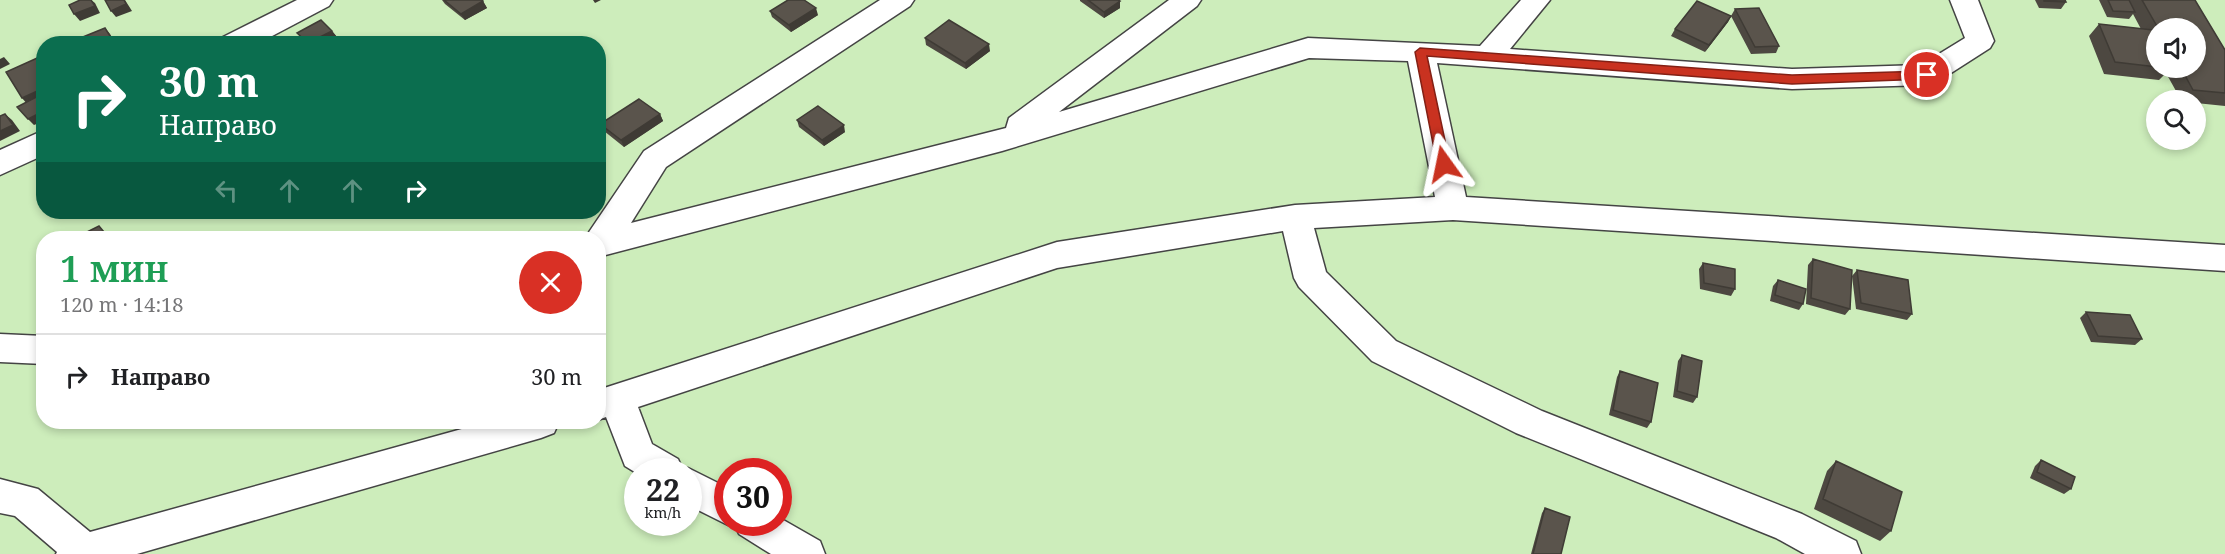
<!DOCTYPE html>
<html lang="ru">
<meta charset="utf-8">
<style>
body{margin:0;font-family:"Noto Serif",serif;background:#f6f6f6;color:#202124;height:100vh;display:flex;flex-direction:column;font-size:22px;white-space:nowrap}
*{box-sizing:border-box;margin:0}
p{font-size:20px;color:#757577}
.icon{flex:none;width:33px;height:33px;fill:none;stroke:currentColor;stroke-width:2;stroke-linecap:round;stroke-linejoin:round}
.map{position:relative;flex:1;overflow:hidden}
.details{position:absolute;left:36px;top:231px;width:570px;height:198px;display:flex;flex-direction:column;background:#fff;border-radius:24px;box-shadow:0 3px 9px #0003}
.details>*{flex:none}
.guide{position:absolute;left:36px;top:36px;width:570px;height:183px;border-radius:24px;box-shadow:0 3px 9px #0003;background:#0b6e4f;color:#fff;overflow:hidden}
.buttons{position:absolute;left:2146px;top:18px;display:grid;gap:12px}
.buttons a{display:grid;place-items:center;width:60px;height:60px;border-radius:50%;background:#fff;box-shadow:0 3px 9px #0003;font-size:30px}
.speed{position:absolute;left:624px;top:458px;display:flex;gap:12px;font-size:30px;font-weight:700;text-align:center}
.speed>*{display:grid;place-content:center;width:78px;height:78px;border-radius:50%;background:#fff;box-shadow:0 3px 9px #0003;line-height:1}
.speed small{font-size:15px;font-weight:400}
.speed .limit{border:9px solid #d22;background:#fff;color:#111}
.pin{position:absolute;display:grid;place-items:center;width:51px;height:51px;color:#fff;margin:-26px;border:3px solid #fff;border-radius:50%;box-shadow:0 2px 6px #0007}
.me{position:absolute;width:66px;margin:-33px;rotate:348deg;stroke-linejoin:round;filter:drop-shadow(0 0 4px #0008)}
.turn{display:flex;align-items:center;gap:21px;height:126px;padding:0 24px;font-size:27px}
.turn .icon{width:78px;height:78px;stroke-width:2.5}
.turn b{display:block;font-size:42px;line-height:51px}
.lanes{display:flex;align-items:center;height:57px;padding:0 24px;background:#0003;justify-content:center;gap:30px;direction:ltr}
.lanes .off{opacity:.35}
.round{display:grid;place-items:center;flex:none;width:63px;height:63px;border-radius:32px;background:#f6f6f6}
.head{display:flex;align-items:center;justify-content:space-between;height:102px;padding:0 24px}
h1{font-size:36px;font-weight:600;line-height:45px;color:#1e9e55}
ul{padding:0;list-style:none}
li{display:flex;align-items:center;gap:18px;height:84px;padding:0 24px;border-top:2px solid #e0e0e0}
li div{flex:1}
li b{display:block;font-size:22px}
li em{font-style:normal}
.map>svg:first-child{display:block}
.green{fill:#cdedbb;fill-rule:evenodd}
.lines{fill:none;stroke-linecap:round;stroke-linejoin:round}
.minor-casing{stroke:#444;stroke-width:3}
.minor{fill:#fff;fill-rule:evenodd}
.wall{fill:#4d4841;fill-rule:evenodd}
.shaded-wall{fill:#3f3b35}
.building{fill:#5a544c;stroke:#3f3b35;stroke-width:1.5}
.route{fill:#c93220;stroke:#832015;stroke-width:1.5}
</style>
<div class="map">
<svg width="2225" height="554" viewBox="0 0 2225 554">
<rect width="100%" height="100%" fill="#fffff5"/>
<path class="green" d="M0,0H2225V554H0ZM2157,28H2196V68H2157ZM44,44H598V212H44ZM2157,100H2196V140H2157ZM44,238H598V422H44ZM638,471H688V522H638ZM728,471H778V522H728Z"/>
<g class="lines">
<g class="minor-casing">
<path id="minor" d="M297,0H333L329,6L257,44H219L223,37Z
M880,0H914L910,6L666,167L631,223L1006,128L1009,118L1169,0H1201L1197,6L1059,112L1308,38L1480,46L1521,0H1550L1510,49L1792,69L1921,65L1965,38L1950,0H1978L1994,41L1990,48L1937,82L1927,85L1792,89L1437,63L1466,197L2225,245V271L1453,220L1314,228L1326,272L1396,341L1542,411L1802,514L1856,541L1861,554H1805L1776,538L1516,433L1372,361L1299,287L1294,278L1283,231L1057,268L638,407L652,444L678,459L683,470L688,468L728,488V522H778V517L820,541L825,554H771L739,534L734,523L728,525L688,505V471H638V474L625,466L606,417L598,420V390L1057,242L1295,205L1435,197L1408,61L1309,58L1002,151L598,257V238H585L644,151Z
M44,130V155L0,175V150Z
M0,334L44,336V364L0,362Z
M487,422H559L554,433L541,438L137,554H56L57,552L15,516L0,513V479L38,489L90,532Z"/>
</g>
<use href="#minor" class="minor"/>
</g>
<path class="wall" d="M442,0H482L487,8L465,20L445,4Z
M1080,0H1118L1120,8L1104,18L1080,1Z
M2035,0H2065L2066,2L2061,9L2039,8Z
M2099,0H2195L2225,50V106L2196,103V100H2181L2166,73L2159,80L2104,74L2089,36L2099,24L2141,29L2133,14L2129,19L2107,17ZM2157,28H2196V68H2157Z
M1735,9L1779,46L1776,53L1751,54L1731,16Z
M770,11L818,15L791,32L772,17Z
M1731,16L1728,22L1705,52L1671,36L1675,29Z
M332,31L337,37L325,44H306L297,33Z
M925,38L990,51L966,69L926,45Z
M660,114L663,121L624,147L604,131L600,124Z
M797,120L845,132L824,146L799,127Z
M1813,259L1850,309L1845,315L1806,304L1808,265Z
M1703,263L1735,289L1731,296L1700,289L1699,269Z
M1857,270L1912,314L1907,320L1856,309L1852,276Z
M1778,280L1803,304L1799,310L1770,301L1773,286Z
M2086,312L2142,339L2135,345L2091,342L2080,318Z
M1682,355L1697,397L1693,403L1673,397L1678,361Z
M1620,371L1651,422L1647,428L1609,415L1617,377Z
M2041,460L2071,489L2064,494L2030,478L2035,466Z
M1836,461L1891,531L1880,541L1814,509L1827,471Z
M1545,508L1561,554H1531L1542,513Z"/>
<path class="shaded-wall" d="M91,0L95,3L100,13L80,21L74,14Z
M124,0H125L132,11L116,17L111,11Z
M593,0H601L595,3Z
M483,1L487,8L465,20L461,14Z
M1120,1V8L1104,18V12Z
M816,8L818,15L791,32L789,25Z
M1731,16L1728,22L1705,52L1709,45Z
M105,28L110,34L116,44H115Z
M332,31L337,37L325,44L308,43Z
M989,44L990,51L966,69L965,63Z
M4,57L10,64L0,69V59Z
M44,88V98L28,105L22,98Z
M44,111V121L34,125L28,119Z
M5,114L12,120L20,131L0,141V131Z
M660,114L663,121L624,147L621,140Z
M844,125L845,132L824,146L822,140Z
M474,212H487L477,217Z"/>
<path class="building" d="M80,0H91L95,6L74,14L69,5Z
M105,0H124L126,4L111,11Z
M444,0H482L483,1L461,14Z
M788,0H804L816,8L789,25L770,11Z
M1088,0H1118L1120,1L1104,12Z
M2044,0H2065L2066,2L2044,1Z
M2108,0H2129L2135,12L2113,11Z
M2142,0H2195L2225,50V93L2193,90L2181,68H2196V28H2158Z
M1697,1L1731,16L1709,45L1675,29Z
M1759,8L1779,46L1755,47L1735,9Z
M321,20L332,31L308,43L297,33Z
M949,20L989,44L965,63L925,38Z
M2099,24L2153,30L2157,39V67L2115,62Z
M105,28L115,44H80L78,39Z
M44,55V88L22,98L6,72Z
M44,93V111L28,119L17,107Z
M639,99L660,114L621,140L600,124Z
M818,106L844,125L822,140L797,120Z
M5,114L13,125L0,131V116Z
M99,226L109,238H75Z
M1813,259L1852,270L1850,309L1811,298Z
M1703,263L1735,269V289L1704,283Z
M1857,270L1908,280L1912,314L1861,303Z
M1778,280L1806,289L1803,304L1775,295Z
M2086,312L2130,315L2142,339L2098,336Z
M1682,355L1702,361L1697,397L1677,391Z
M1620,371L1658,383L1651,422L1613,410Z
M2041,460L2075,477L2071,489L2037,472Z
M1836,461L1902,492L1891,531L1823,499Z
M1545,508L1570,517L1561,554H1533Z"/>
<path class="route" d="M1420,48L1792,75L1927,71L1933,75L1927,79L1792,84L1427,56L1450,164L1444,168L1437,164L1415,52Z"/>
</svg>
<div class="buttons">
<a><svg class="icon" aria-label="sound" viewBox="0 0 24 24"><path d="M4 9h4l5-4v14l-5-4H4zM17 9q2 3 0 6"/></svg></a>
<a><svg class="icon" aria-label="search" viewBox="0 0 24 24"><circle cx="10" cy="10" r="6"/><path d="M15 15l6 6"/></svg></a>
</div>
<div class="speed"><div>22<small>km/h</small></div><div class="limit">30</div></div>
<div class="pin" style="left:1927px;top:75px;background:#d93025"><svg class="icon" aria-label="arrive" viewBox="0 0 24 24"><path d="M6 21V4h12l-3 4 3 4H6"/></svg></div>
<svg class="me" style="left:1444px;top:164px" viewBox="-20 -20 40 40"><path d="M0-17L14 15 0 8-14 15z" fill="#c93220" stroke="#fff" stroke-width="4"/></svg>
<div class="guide">
<div class="turn"><svg class="icon" aria-label="right" viewBox="0 0 24 24"><path d="M7 20v-9h11M14 6l5 5-5 5"/></svg><div><b>30 m</b>Направо</div></div>
<div class="lanes"><svg class="icon off" aria-label="left" viewBox="0 0 24 24"><path d="M17 20v-9H6M10 6l-5 5 5 5"/></svg><svg class="icon off" aria-label="ahead" viewBox="0 0 24 24"><path d="M12 20V5M6 11l6-6 6 6"/></svg><svg class="icon off" aria-label="ahead" viewBox="0 0 24 24"><path d="M12 20V5M6 11l6-6 6 6"/></svg><svg class="icon" aria-label="right" viewBox="0 0 24 24"><path d="M7 20v-9h11M14 6l5 5-5 5"/></svg></div>
</div>
<section class="details">
<div class="head"><div><h1>1 мин</h1><p>120 m · 14:18</p></div><a class="round" style="background:#d93025;color:#fff"><svg class="icon" aria-label="close" viewBox="0 0 24 24"><path d="M6 6l12 12M18 6L6 18"/></svg></a></div>
<ul>
<li><svg class="icon" aria-label="right" viewBox="0 0 24 24"><path d="M7 20v-9h11M14 6l5 5-5 5"/></svg><div><b>Направо</b></div><em>30 m</em></li>
</ul>
</section>
</div>
